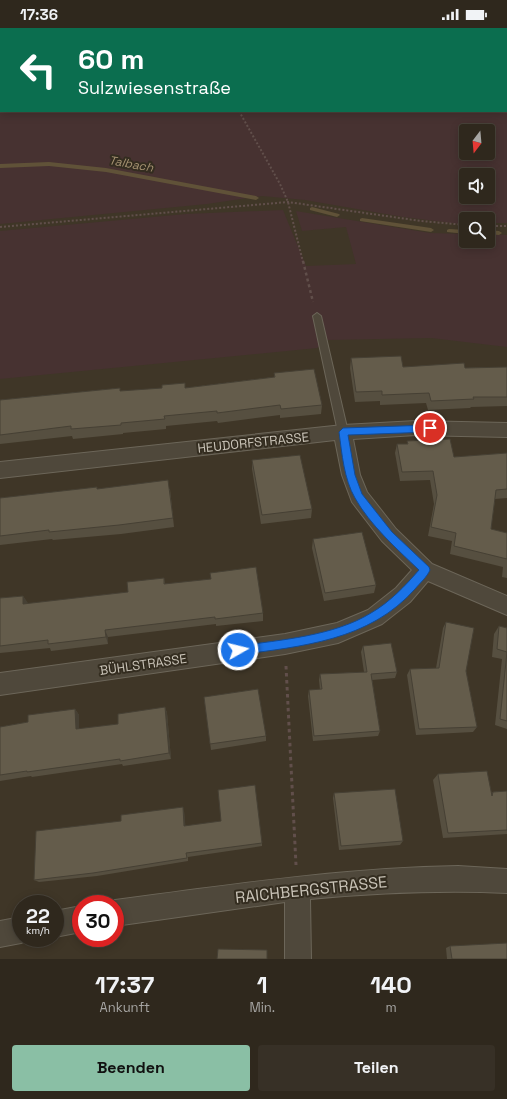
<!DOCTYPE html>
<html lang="de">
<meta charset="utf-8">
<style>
body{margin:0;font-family:"Space Grotesk",sans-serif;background:#373026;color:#f1f3f6;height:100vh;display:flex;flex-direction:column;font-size:15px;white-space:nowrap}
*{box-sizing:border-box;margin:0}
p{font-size:13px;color:#a7a6a4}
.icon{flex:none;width:22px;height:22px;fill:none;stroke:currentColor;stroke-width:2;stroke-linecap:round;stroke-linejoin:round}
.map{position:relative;height:931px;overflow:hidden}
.sheet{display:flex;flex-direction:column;background:#2f281d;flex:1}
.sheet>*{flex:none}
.banner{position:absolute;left:0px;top:0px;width:507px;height:84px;box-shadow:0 2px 10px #0003,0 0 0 1px #4a443b;background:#0b6e4f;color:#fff;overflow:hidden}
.needle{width:26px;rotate:196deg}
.buttons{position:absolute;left:459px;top:96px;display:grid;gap:8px}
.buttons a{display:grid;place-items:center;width:36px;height:36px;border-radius:4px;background:#2f281d;box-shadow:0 2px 10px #0003,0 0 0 1px #4a443b;font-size:20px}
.speed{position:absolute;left:12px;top:867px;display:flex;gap:8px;font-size:20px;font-weight:700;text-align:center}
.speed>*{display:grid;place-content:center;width:52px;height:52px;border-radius:50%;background:#2f281d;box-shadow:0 2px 10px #0003,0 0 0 1px #4a443b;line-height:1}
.speed small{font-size:10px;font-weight:400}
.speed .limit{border:6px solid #d22;background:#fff;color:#111}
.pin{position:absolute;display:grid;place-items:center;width:34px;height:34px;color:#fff;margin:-17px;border:2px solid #fff;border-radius:50%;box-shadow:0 1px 4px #0007}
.me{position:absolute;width:44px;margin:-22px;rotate:82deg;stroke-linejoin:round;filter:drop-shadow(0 0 3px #0008)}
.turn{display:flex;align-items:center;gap:14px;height:84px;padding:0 12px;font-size:18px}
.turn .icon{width:52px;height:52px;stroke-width:2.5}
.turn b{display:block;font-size:28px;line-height:34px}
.eta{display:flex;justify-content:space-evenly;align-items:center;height:68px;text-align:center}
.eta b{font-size:24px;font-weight:800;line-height:28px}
.button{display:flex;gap:8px;margin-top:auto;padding:8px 12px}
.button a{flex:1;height:46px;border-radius:4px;background:#8abfa5;color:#111;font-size:16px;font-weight:800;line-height:46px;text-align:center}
.button a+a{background:#373026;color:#f1f3f6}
.status{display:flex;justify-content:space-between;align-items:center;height:28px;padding:0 20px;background:#2f281d;direction:ltr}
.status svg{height:11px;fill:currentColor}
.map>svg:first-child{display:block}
.green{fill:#473231;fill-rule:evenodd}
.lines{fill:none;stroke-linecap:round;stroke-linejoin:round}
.stream{fill:#605238;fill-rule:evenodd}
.lane-casing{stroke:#6c6659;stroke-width:2}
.street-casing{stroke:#6c6659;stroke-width:2}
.path-far2{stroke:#614f4b;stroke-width:2;stroke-dasharray:2 2;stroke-linecap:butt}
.path-far1{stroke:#614f4b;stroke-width:2.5;stroke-dasharray:3 3;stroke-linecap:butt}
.path{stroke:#614f4b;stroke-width:3;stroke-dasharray:3.5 3.5;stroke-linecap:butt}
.lane{fill:#4f483b;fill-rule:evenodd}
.street{fill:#4f483b;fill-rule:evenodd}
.wall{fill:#564f40}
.shaded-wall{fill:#464034}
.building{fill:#645c4b;stroke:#464034}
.route{fill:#1a73e8;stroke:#114b97}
.labels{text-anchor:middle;stroke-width:4;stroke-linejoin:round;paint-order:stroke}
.far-water-label{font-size:12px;font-style:italic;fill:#a69372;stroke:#342d20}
.street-label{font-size:13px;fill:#c9c3b7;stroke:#342d20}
.near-street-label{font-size:16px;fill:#c9c3b7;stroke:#342d20}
</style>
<div class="status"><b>17:36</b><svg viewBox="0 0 49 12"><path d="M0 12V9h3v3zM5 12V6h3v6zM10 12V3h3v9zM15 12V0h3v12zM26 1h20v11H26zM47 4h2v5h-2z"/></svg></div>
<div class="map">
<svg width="507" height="931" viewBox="0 0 507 931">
<rect width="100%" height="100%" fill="#3f3627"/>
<path class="green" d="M149,0H507V195H488V191H466V196H460L403,189L305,172L262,168L207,176L0,196V54L1,83H506V1ZM466,103H488V125H466ZM466,147H488V169H466Z
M283,182L306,238L356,236L346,199L302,203L296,183L430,205L466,206V213H488V206L507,207V319L431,310L328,312L317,320L0,351V203L186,186Z"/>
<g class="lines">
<path class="stream" d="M49,134L106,140L256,168L259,170L256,172L106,144L49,138L0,140V136Z
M312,179L339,186L340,187L337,189L310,182V180Z
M362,190L431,200L434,202L431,204L360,193V191Z
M449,201L466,202V206L447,204V202Z
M488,202L499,203L502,205L499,207L488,206Z"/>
<g class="lane-casing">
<path id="lane" d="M317,285L321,288L348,404L346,407H340L338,404L313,288Z"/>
</g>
<g class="street-casing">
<path id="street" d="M416,393L507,395V409L416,407L353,411L360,447L367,464L396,501L432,536L507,568V587L428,553L410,574L382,596L338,615L285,626L0,667V645L285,606L337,595L368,582L396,560L412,542L382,513L352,474L342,447L335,412L0,450V434L343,397Z
M458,838L507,841V865C441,862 376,865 310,871L311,931H285V874L115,898V876H106L115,872C229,857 342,840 458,838Z
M81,878V904L55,909V883Z
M21,889V910L30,911L21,915L0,919V893Z"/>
</g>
<path class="path-far2" d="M239,83L280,156L288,174L303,234
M488,198H507
M0,199L288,174L421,193L466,197"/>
<path class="path-far1" d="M303,233L313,274"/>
<path class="path" d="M286,638L296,837"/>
<use href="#lane" class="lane"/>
<use href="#street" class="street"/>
</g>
<path class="wall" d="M351,330L403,339L465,340L507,339V378L471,379L470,380L428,382L426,375L380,377V373L355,374L350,340Z
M274,345L322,377L321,386L280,390V387L218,395L217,393L166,398V401L123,405V406L73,411L72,408L0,416V372L120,360V363L185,360L274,349Z
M407,413L454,429L507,425V470L495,471L491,501L507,505V550L502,549L503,539L450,526L452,513L428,508L434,476L430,452L400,453L395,425L397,416H407Z
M252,432L312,481L311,490L261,496L252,441Z
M98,461H170L174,499L121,506L53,512L52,511L0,517V470Z
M313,511L376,557L374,565L324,573L312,520Z
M164,550L165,556L263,585V593L216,598V596L108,609V616L51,623L50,620L0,625V570L23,568L28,576L128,564Z
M446,594L466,643L477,699L473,704L416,707L407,647L410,641L436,640L443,600Z
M499,598L507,600V701L495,697L502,631L492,629L494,606Z
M363,618L397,644L395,650L372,652L380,703L378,708L313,713L308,668L309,662H320L319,652L320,646L364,644L361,624Z
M204,669L266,708V713L211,722Z
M165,679L167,685L171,731L123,738L122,736L32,749L31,748L0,753V699L28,694L75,681L79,687V701L118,696Z
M438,746L492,765L493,764L507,763V806L443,810L433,752Z
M334,765L403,813L400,817L339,822L333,770Z
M184,783L185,798L262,815V818L188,829V833L97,848L39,854L34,852L121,793Z
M450,918L507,931H447L446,920Z"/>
<path class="shaded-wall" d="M23,568L28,575L27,584L23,576Z
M105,602L108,609V616L106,609Z
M165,679L167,685L171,731L169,725Z
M75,681L79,687V707L76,701Z
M183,779L184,783L186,802L184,798Z"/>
<path class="building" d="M401,328L403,339L464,335L465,340L507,339V369H473L474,371L431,373L429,365L382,367V363L356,364L351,330Z
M314,341L322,377L281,381L280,377L217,385V383L164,388L165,391L121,395V397L71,401V398L0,407V372L120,360V363L162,360V357L185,355V360L275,349L274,345Z
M450,411L454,429L507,425V461L496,462L491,501L507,505V531L454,518L456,505L431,499L437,467L433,443L402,444L397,416H408L407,413Z
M300,427L312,481L262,487L252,432Z
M168,452L173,490L119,497L49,504V502L0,508V470L97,459V461Z
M362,504L376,557L325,565L313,511Z
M256,539L263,585L215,591V589L105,602L106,609L48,616V612L0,618V570L23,568V576L128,564L127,554L164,550V556L211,551L210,545Z
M446,594L474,600L466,643L477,699L419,701L410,641L439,640Z
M499,598L507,600V693L500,691L507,624L497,621Z
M391,615L397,644L371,646L380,703L314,708L309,662L322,661L320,646L367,644L363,618Z
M258,661L266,708L210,716L204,669Z
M165,679L169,725L120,733V731L27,744V743L0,747V699L28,694V687L75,681L76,701L118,696V686Z
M487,743L492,768L493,764L507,763V802L448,805L438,746Z
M255,757L262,815L186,825L187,830L93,845L34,852L36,803L121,793V787L183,779L184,798L221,793L218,762Z
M395,761L403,813L341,818L334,765Z
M507,915V931H452L450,918Z
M218,921L267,922V931H217Z"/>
<path class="route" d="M430,397L434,400L430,404L348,407L355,447L362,466L392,504L429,539L430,542C427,549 420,555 415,561C369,613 302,618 238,627L234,626L232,622L234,619L238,618C280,612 334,608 371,585C390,574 405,558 419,542C397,521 370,497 355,470C344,451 342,426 339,404L343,400Z"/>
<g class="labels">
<g class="far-water-label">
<text transform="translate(131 136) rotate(10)" y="4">Talbach</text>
</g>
<g class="street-label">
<text transform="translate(253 414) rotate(-6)" y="5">HEUDORFSTRASSE</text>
<text transform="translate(143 636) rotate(-8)" y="5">BÜHLSTRASSE</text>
</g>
<g class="near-street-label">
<text transform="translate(311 861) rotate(-6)" y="6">RAICHBERGSTRASSE</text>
</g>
</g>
</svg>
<div class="buttons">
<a><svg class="needle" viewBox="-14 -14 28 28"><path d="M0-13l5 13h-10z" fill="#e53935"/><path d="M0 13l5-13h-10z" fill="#a7a6a4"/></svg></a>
<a><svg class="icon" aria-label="sound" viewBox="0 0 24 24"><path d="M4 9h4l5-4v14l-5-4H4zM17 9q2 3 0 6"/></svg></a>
<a><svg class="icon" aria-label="search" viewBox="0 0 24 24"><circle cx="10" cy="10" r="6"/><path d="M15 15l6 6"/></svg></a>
</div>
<div class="speed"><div>22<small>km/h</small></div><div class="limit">30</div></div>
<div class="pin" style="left:430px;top:400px;background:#d93025"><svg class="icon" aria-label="arrive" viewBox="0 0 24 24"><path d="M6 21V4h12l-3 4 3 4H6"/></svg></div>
<svg class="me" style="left:238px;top:622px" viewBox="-20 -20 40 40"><circle r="17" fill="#1a73e8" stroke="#fff" stroke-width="3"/><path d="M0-11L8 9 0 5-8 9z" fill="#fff"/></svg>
<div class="banner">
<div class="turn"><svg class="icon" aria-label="left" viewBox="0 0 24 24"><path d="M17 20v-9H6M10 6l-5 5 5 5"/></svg><div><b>60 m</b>Sulzwiesenstraße</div></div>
</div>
</div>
<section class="sheet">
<div class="eta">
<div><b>17:37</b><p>Ankunft</p></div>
<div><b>1</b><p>Min.</p></div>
<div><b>140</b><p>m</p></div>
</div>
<div class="button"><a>Beenden</a><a>Teilen</a></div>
</section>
